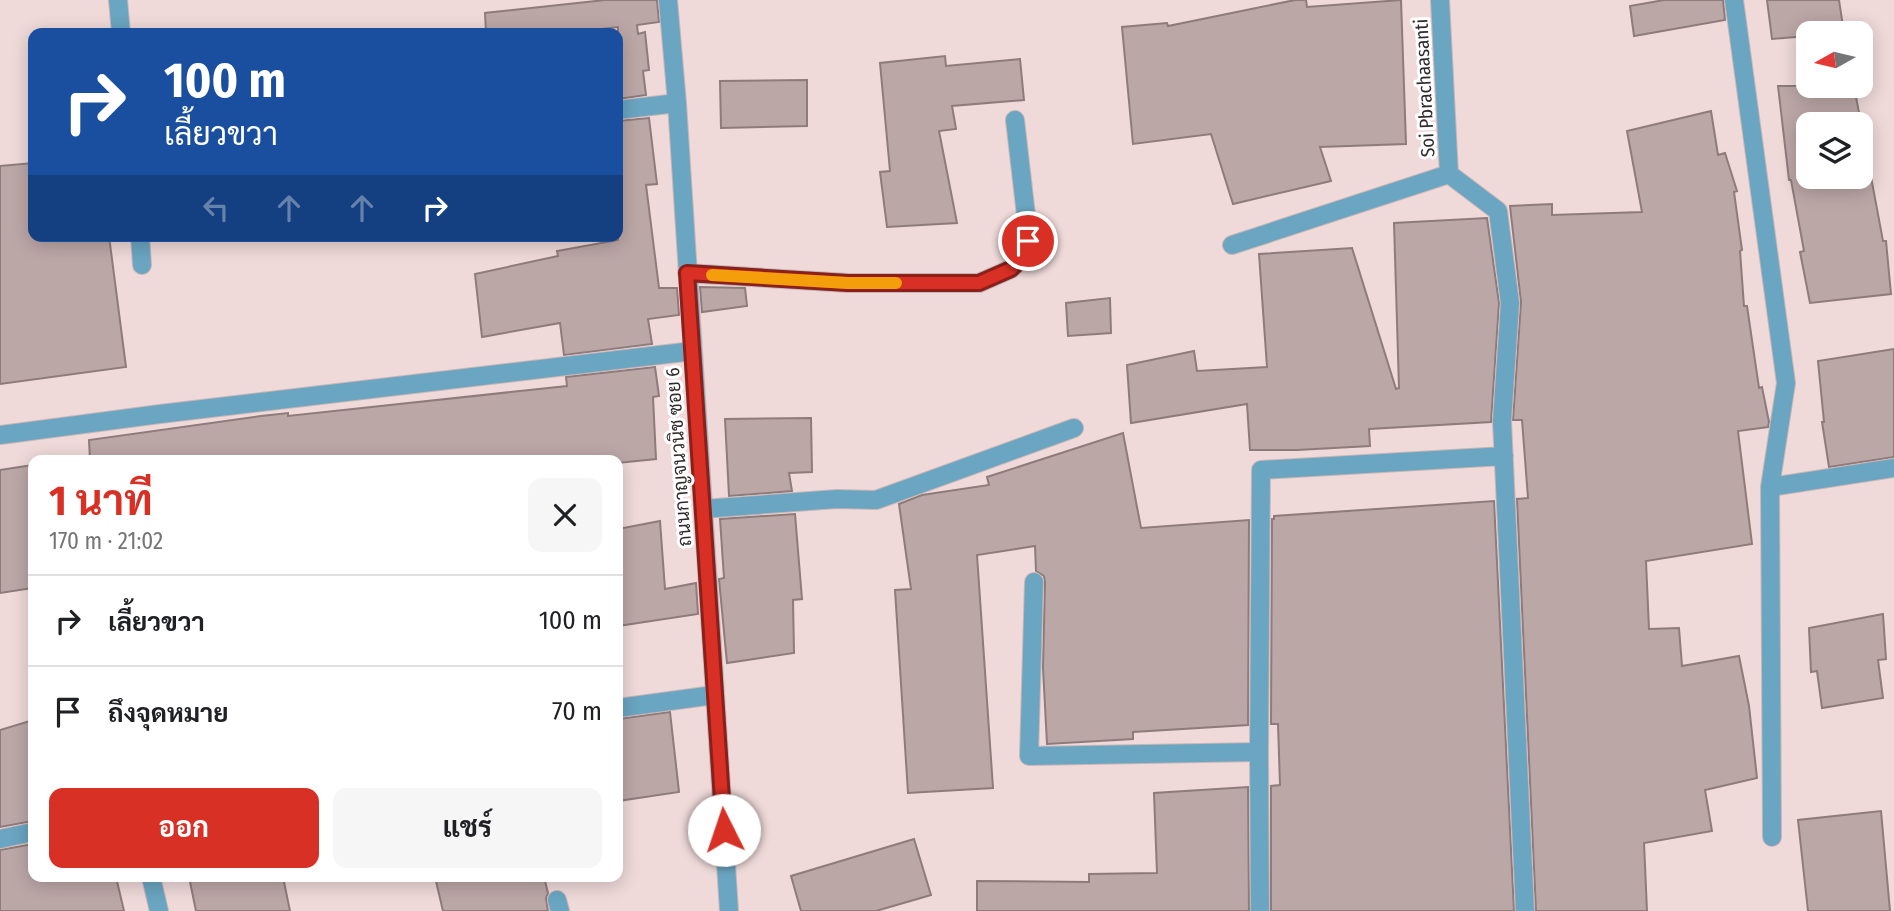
<!DOCTYPE html>
<html lang="th">
<meta charset="utf-8">
<style>
body{margin:0;font-family:"Fira Sans Condensed",Sarabun,sans-serif;background:#f6f6f6;color:#202124;height:100vh;display:flex;flex-direction:column;font-size:26px;white-space:nowrap}
*{box-sizing:border-box;margin:0}
p{font-size:23px;color:#757577}
.icon{flex:none;width:38px;height:38px;fill:none;stroke:currentColor;stroke-width:2;stroke-linecap:round;stroke-linejoin:round}
.map{position:relative;flex:1;overflow:hidden}
.panel{position:absolute;left:28px;top:455px;width:595px;height:427px;display:flex;flex-direction:column;background:#fff;border-radius:14px;box-shadow:0 4px 18px #0003}
.panel>*{flex:none}
.guide{position:absolute;left:28px;top:28px;width:595px;height:214px;border-radius:14px;box-shadow:0 4px 18px #0003;background:#1a4fa0;color:#fff;overflow:hidden}
.needle{width:46px;rotate:262deg}
.tools{position:absolute;left:1796px;top:21px;display:grid;gap:14px}
.tools a{display:grid;place-items:center;width:77px;height:77px;border-radius:14px;background:#fff;box-shadow:0 4px 18px #0003;font-size:35px}
.pin{position:absolute;display:grid;place-items:center;width:60px;height:60px;color:#fff;margin:-30px;border:4px solid #fff;border-radius:50%;box-shadow:0 2px 7px #0007}
.me{position:absolute;width:77px;margin:-38px;rotate:356deg;stroke-linejoin:round;filter:drop-shadow(0 0 5px #0008)}
.turn{display:flex;align-items:center;gap:24px;height:147px;padding:0 21px;font-size:32px}
.turn .icon{width:91px;height:91px;stroke-width:2.5}
.turn b{display:block;font-size:49px;line-height:60px}
.lanes{display:flex;align-items:center;height:66px;padding:0 21px;background:#0003;justify-content:center;gap:35px;direction:ltr}
.lanes .off{opacity:.35}
.round{display:grid;place-items:center;flex:none;width:74px;height:74px;border-radius:14px;background:#f6f6f6}
.overview{display:flex;align-items:center;justify-content:space-between;height:119px;padding:0 21px}
h1{font-size:42px;font-weight:700;line-height:52px;color:#d93025}
.action{display:flex;gap:14px;margin-top:auto;padding:14px 21px}
.action a{flex:1;height:80px;border-radius:14px;background:#d93025;color:#fff;font-size:28px;font-weight:700;line-height:80px;text-align:center}
.action a+a{background:#f6f6f6;color:#202124}
ul{padding:0;list-style:none}
li{display:flex;align-items:center;gap:21px;height:91px;padding:0 21px;border-top:2px solid #e0e0e0}
li div{flex:1}
li b{display:block;font-size:26px}
li em{font-style:normal}
.map>svg:first-child{display:block}
.building{fill:#bca7a7;stroke:#8f7b7b;stroke-width:2;fill-rule:evenodd}
.lines{fill:none;stroke-linecap:round;stroke-linejoin:round}
.street-casing{stroke:#c9b6b6;stroke-width:20}
.street{stroke:#6aa5c1;stroke-width:18}
.route-casing{stroke:#8d1f18;stroke-width:18}
.route{stroke:#d93025;stroke-width:12}
.slow{stroke:#f59e0b;stroke-width:12}
.labels{text-anchor:middle;stroke-width:6;stroke-linejoin:round;paint-order:stroke}
.street-label{font-size:19px;fill:#322a2a;stroke:#fff}
</style>
<div class="map">
<svg width="1894" height="911" viewBox="0 0 1894 911">
<rect width="100%" height="100%" fill="#efd9d9"/>
<path class="building" d="M605,0H657L659,22L637,25L638,34L645,32L649,70L643,71L646,95L618,99V27L564,33H486L485,13Z
M1295,0H1306L1307,7L1401,0L1406,144L1320,147L1331,181L1233,204L1211,134L1133,144L1122,27L1167,23L1168,26Z
M1664,0H1723L1725,20L1634,36L1630,6Z
M1767,0H1839L1844,33H1808V36L1772,39Z
M945,56L946,66L1020,59L1024,100L952,106L956,129L939,131L957,223L887,227L880,172L890,171L880,63Z
M807,80V126L721,128L720,81Z
M1778,86H1854L1883,241H1886L1891,294L1810,303L1800,252L1804,251L1791,180H1789ZM1808,124H1860V177H1808Z
M1711,111L1718,155L1725,153L1737,191L1734,192L1742,250L1740,251L1744,306H1747L1759,388L1762,387L1769,422L1768,427L1738,431L1752,544L1646,561L1649,629L1679,628L1682,666L1739,656L1749,706L1757,778L1705,790L1712,831L1644,843L1647,911H1536L1517,499L1528,498L1522,420H1513L1521,302L1510,206L1552,204V215L1642,212L1627,131Z
M649,118L657,184L646,185L659,288H677L679,315L648,319L652,344L564,355L560,323L482,337L475,274L558,256L557,251L618,240V121Z
M33,163V236H109L126,367L0,384V166Z
M1487,218L1499,303L1491,422L1369,429L1370,446L1297,450H1250L1247,404L1131,423L1127,365L1194,351L1197,371L1267,367L1259,254L1352,248L1396,389L1399,388L1394,223Z
M700,287L745,288L747,306L702,312Z
M1110,298L1111,333L1068,336L1066,303Z
M1894,349V457L1829,467L1822,422H1824L1818,361Z
M655,367L659,396L653,397L656,459L618,463V460H90L89,440L261,416L288,413V416L567,386L566,377Z
M811,418L812,472L789,473L792,491L729,496L725,419Z
M1123,433L1141,528L1249,520L1248,725L1133,732V739L1047,744L1043,668L1045,582L1044,576L1036,571L1035,546L977,555L993,788L908,793L895,590L911,589L899,504L922,495L989,485L987,477Z
M33,465V588L0,593V470Z
M1494,501L1514,911H1271V786L1280,785L1278,724H1271L1272,519H1274V516Z
M795,514L802,599L793,600L794,653L727,663L719,579L724,578L720,519Z
M660,521L665,589L696,583L698,614L618,626V529Z
M1883,614L1886,659L1878,660L1883,698L1822,708L1817,671L1811,672L1809,628Z
M670,712L679,792L618,801V719Z
M33,720V821L0,827V730Z
M1248,787L1249,911H977V881L1089,882V874L1157,873L1154,793Z
M1881,811L1890,911H1808L1798,820Z
M914,839L931,895L876,911H801L791,876Z
M33,844V877H116L124,911H0V850Z
M189,877H283L290,911H196Z
M435,877H544L548,893L546,898L548,911H443Z"/>
<g class="lines">
<g class="street-casing">
<path id="street" d="M118,0L121,33
M668,0L677,103L729,911
M1440,0L1449,174
M1734,0L1786,383L1770,487L1772,837
M618,110L677,103
M140,236L142,265
M1232,245L1449,174L1498,211L1510,303L1502,421L1525,911
M687,273L848,283H979L1011,269L1022,258L1029,241L1015,120
M0,435L160,414L693,351
M1770,487L1894,468
M703,509L837,499L876,500L1074,428
M1034,582L1029,756L1259,752
M618,708L714,695
M0,839L33,832
M151,877L159,911
M557,900L560,911
M1260,911L1259,752L1261,470L1504,456"/>
</g>
<use href="#street" class="street"/>
</g>
<g class="lines">
<g class="route-casing">
<path id="route" d="M724,830L687,273L848,283H979L1011,269L1022,258L1028,241"/>
</g>
<use href="#route" class="route"/>
<path class="slow" d="M712,275L848,283H896"/>
</g>
<g class="labels">
<g class="street-label">
<text transform="translate(1424 88) rotate(-93)" y="7">Soi Pbrachaasanti</text>
<text transform="translate(678 457) rotate(-94)" y="7">ถนนกาญจนวนิช ซอย 6</text>
</g>
</g>
</svg>
<div class="tools">
<a><svg class="needle" viewBox="-14 -14 28 28"><path d="M0-13l5 13h-10z" fill="#e53935"/><path d="M0 13l5-13h-10z" fill="#757577"/></svg></a>
<a><svg class="icon" aria-label="layers" viewBox="0 0 24 24"><path d="M12 4l9 5-9 5-9-5zM3 14l9 5 9-5"/></svg></a>
</div>
<div class="pin" style="left:1028px;top:241px;background:#d93025"><svg class="icon" aria-label="arrive" viewBox="0 0 24 24"><path d="M6 21V4h12l-3 4 3 4H6"/></svg></div>
<svg class="me" style="left:724px;top:830px" viewBox="-20 -20 40 40"><circle r="19" fill="#fff"/><path d="M0-13L10 11 0 6-10 11z" fill="#d93025"/></svg>
<div class="guide">
<div class="turn"><svg class="icon" aria-label="right" viewBox="0 0 24 24"><path d="M7 20v-9h11M14 6l5 5-5 5"/></svg><div><b>100 m</b>เลี้ยวขวา</div></div>
<div class="lanes"><svg class="icon off" aria-label="left" viewBox="0 0 24 24"><path d="M17 20v-9H6M10 6l-5 5 5 5"/></svg><svg class="icon off" aria-label="ahead" viewBox="0 0 24 24"><path d="M12 20V5M6 11l6-6 6 6"/></svg><svg class="icon off" aria-label="ahead" viewBox="0 0 24 24"><path d="M12 20V5M6 11l6-6 6 6"/></svg><svg class="icon" aria-label="right" viewBox="0 0 24 24"><path d="M7 20v-9h11M14 6l5 5-5 5"/></svg></div>
</div>
<section class="panel">
<div class="overview"><div><h1>1 นาที</h1><p>170 m · 21:02</p></div><a class="round"><svg class="icon" aria-label="close" viewBox="0 0 24 24"><path d="M6 6l12 12M18 6L6 18"/></svg></a></div>
<ul>
<li><svg class="icon" aria-label="right" viewBox="0 0 24 24"><path d="M7 20v-9h11M14 6l5 5-5 5"/></svg><div><b>เลี้ยวขวา</b></div><em>100 m</em></li>
<li><svg class="icon" aria-label="arrive" viewBox="0 0 24 24"><path d="M6 21V4h12l-3 4 3 4H6"/></svg><div><b>ถึงจุดหมาย</b></div><em>70 m</em></li>
</ul>
<div class="action"><a>ออก</a><a>แชร์</a></div>
</section>
</div>
